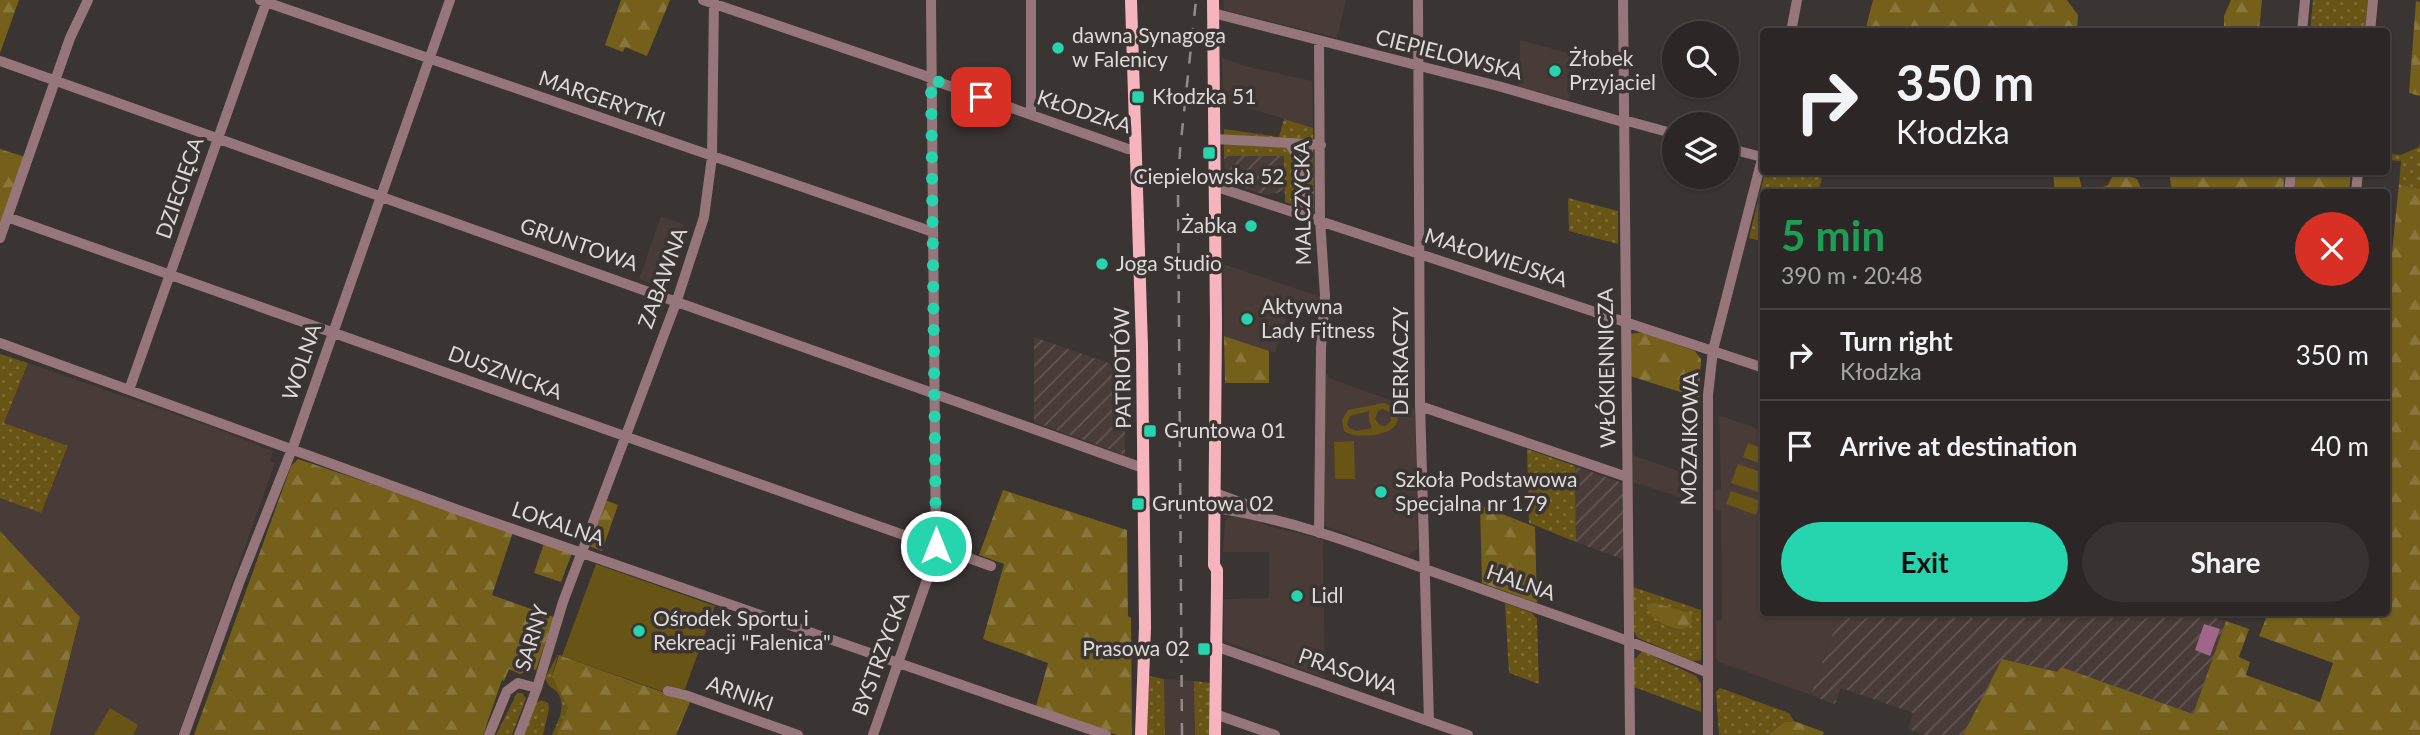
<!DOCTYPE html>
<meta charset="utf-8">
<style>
body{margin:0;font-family:Lato,sans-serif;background:#383332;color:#f1f3f6;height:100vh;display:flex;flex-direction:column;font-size:26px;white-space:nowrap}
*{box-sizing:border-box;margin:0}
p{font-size:23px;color:#a6a5a7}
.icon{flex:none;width:38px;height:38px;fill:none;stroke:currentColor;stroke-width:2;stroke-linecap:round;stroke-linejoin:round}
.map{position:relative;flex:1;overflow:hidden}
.sheet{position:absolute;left:1760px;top:189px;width:630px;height:427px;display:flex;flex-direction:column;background:#2c2726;border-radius:7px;box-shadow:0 2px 5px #0004,0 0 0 2px #484443}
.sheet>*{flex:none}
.top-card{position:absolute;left:1760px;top:28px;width:630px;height:147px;border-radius:7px;box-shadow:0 2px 5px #0004,0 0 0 2px #484443;background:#2c2726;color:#f1f3f6;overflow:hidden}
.controls{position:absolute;left:1662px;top:21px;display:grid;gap:14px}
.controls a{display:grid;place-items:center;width:77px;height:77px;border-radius:50%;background:#2c2726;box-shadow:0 2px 5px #0004,0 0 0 2px #484443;font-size:35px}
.pin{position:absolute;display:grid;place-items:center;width:60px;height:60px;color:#fff;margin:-30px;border-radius:14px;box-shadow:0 4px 10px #0006}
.me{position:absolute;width:77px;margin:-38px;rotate:0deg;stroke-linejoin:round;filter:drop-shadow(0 0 5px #0008)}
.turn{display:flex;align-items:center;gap:24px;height:147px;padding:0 21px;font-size:32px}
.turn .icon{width:91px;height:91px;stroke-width:2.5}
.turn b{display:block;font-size:49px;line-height:60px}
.round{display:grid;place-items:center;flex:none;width:74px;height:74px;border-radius:37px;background:#383332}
.headline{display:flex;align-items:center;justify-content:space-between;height:119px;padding:0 21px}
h1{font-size:42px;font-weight:700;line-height:52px;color:#1e9e55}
.action{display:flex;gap:14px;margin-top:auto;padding:14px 21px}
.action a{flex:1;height:80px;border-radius:42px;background:#26d5ae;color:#111;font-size:28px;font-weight:700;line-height:80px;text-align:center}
.action a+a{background:#383332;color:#f1f3f6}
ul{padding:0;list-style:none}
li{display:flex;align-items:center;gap:21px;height:91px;padding:0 21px;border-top:2px solid #484443}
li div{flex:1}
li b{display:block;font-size:26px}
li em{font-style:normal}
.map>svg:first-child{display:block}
.built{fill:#483b38}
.industrial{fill:url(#industrial-furrows)}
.grass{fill:url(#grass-dots)}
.forest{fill:url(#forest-firs)}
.garden{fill:#685516;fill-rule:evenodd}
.water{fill:#a16589}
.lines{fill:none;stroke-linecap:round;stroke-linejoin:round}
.minor{stroke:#96767a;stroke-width:10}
.major{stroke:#f6b5be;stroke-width:12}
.rail{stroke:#918c8b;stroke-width:2.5;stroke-dasharray:12 12;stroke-linecap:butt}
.route{stroke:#26d5ae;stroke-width:12;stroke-dasharray:0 21.6}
.poi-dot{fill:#26d5ae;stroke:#3a3433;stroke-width:2.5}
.labels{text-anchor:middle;stroke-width:7;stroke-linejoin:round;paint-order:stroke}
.poi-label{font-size:21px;fill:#dedad9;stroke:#3a3433;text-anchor:start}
.street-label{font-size:21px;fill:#dedad9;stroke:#3a3433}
</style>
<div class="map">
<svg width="2420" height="735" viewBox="0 0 2420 735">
<defs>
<pattern id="industrial-furrows" width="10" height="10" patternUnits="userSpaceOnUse" patternTransform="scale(1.75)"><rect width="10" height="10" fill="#483b38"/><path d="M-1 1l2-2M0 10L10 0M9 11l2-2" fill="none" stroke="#625754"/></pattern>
<pattern id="grass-dots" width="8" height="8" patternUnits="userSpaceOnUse" patternTransform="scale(1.75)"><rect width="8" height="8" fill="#685516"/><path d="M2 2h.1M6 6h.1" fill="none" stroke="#7d6d37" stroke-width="1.8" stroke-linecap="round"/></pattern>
<pattern id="forest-firs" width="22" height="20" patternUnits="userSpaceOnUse" patternTransform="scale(1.75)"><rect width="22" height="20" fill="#75601b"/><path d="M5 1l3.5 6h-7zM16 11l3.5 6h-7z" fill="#88763c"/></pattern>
</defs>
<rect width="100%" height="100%" fill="#3a3433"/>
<path class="built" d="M1224,0H1346L1337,38L1224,10Z
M1520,40L1578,56L1569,100L1519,87Z
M1222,58L1245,66L1312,81L1313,128L1223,100Z
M661,216L683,224L685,229L666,288L639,279Z
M1223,264L1322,297V315L1291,305L1275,353L1224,336Z
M28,363L218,429L273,451L270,461L275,463L178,735H50L80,617L0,531V498L41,513L68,447L4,423Z
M1322,371L1328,374L1329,378L1415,409L1418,549L1408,556L1322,525Z
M1719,415L1764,431V612L1840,613L1811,695L1719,662L1716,658V621L1722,619L1721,511L1715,509V491L1721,489Z
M1633,455L1681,472L1682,498L1633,482Z
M1231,516L1260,521L1264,525L1323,539L1325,678L1224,641L1223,599L1269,598V552H1223L1225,521Z
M1164,679L1194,681L1195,735H1165Z"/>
<path class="industrial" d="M1224,156H1285V191L1266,195L1225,182Z
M1034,337L1125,369V455L1034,422Z
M1575,466L1623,483L1624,560L1576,542Z
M2214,612L2213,617L2226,621L2193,714L2061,667L2059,672L2003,659L1963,735H1924L1908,729L1913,713L1841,688L1835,704L1811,695L1840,613Z"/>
<path class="grass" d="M2313,0H2368L2365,31L2310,32Z
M1284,119L1313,128L1314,212L1285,202L1284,156H1224V129L1279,137Z
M2420,143V189L2399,184L2401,161L2387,160V154L2401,155L2419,147Z
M1765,172H1797L1822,178L1818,192H1764V242L1749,238Z
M1568,198L1618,211V244L1569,231Z
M0,354L28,363L4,423L68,446L41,513L0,498Z
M1527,449L1575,466L1576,542L1529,523Z
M1633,587L1701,610V660L1693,661L1638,638L1634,632Z
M1505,603L1532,613L1537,619L1539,684L1509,673Z
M1642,651L1696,676L1701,684V712L1634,687V660Z
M558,654L552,677L568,708L556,735H552C558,721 568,704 556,691C550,686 547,685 545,678Z
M1149,676L1164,679L1165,735H1147Z
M1194,681L1210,683L1211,735H1195Z
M1720,688L1789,713L1794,721L1784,722L1768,735H1719L1716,692Z
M517,693H522L526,698L512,735H496Z
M541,700L548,703L549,709L543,735H524L535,704Z"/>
<path class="forest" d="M0,0H19L0,53Z
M621,0H670L647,56L625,47L623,52L605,45Z
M1873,0H2067L2078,15L2077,31H1865Z
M2231,0H2262L2259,31H2224V16Z
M2416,1L2420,2V96L2409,93Z
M0,149L25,157L0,224Z
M2053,172H2078L2082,189L2089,192L2108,185L2112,177C2120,173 2129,176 2137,179L2140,186V192H2055Z
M2169,172H2285L2283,192H2172Z
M2296,172H2351L2349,192H2294Z
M2399,184L2420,189V735H1963L2002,659L2058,672L2061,667L2193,714L2226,621L2249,629L2239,657L2250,662L2246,675L2320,702L2333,663L2259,636L2268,613L2387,612V282H2389Z
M1643,332L1695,351L1701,359L1699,398L1630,376V334Z
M1224,336L1269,351V383H1225Z
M298,459L513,532L492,595L554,617L536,670L532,669L520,674L509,669L504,681L502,680L483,735H194L291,466Z
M1003,490L1127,530L1128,616L1131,618L1132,735H1117L1036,706L1048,663L983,639L1004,564L979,555Z
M605,500L618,505L602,551L589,546Z
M1480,505L1535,527L1537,603L1482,583Z
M0,531L80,617L50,735H0Z
M544,543L572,553L561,582L534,573Z
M1655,603L1692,614L1691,624L1684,629C1668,628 1655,622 1647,608V604Z
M559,655L690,702L676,735H556L568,708L552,677Z
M1794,721L1824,732L1823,735H1768L1784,722Z"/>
<path class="garden" d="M1383,403C1394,405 1404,418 1393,428C1384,436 1354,439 1344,431L1342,420L1348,410ZM1382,409L1390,412L1391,421L1385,426L1380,425L1375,419L1378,411ZM1369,411V421L1372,428L1357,431L1349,428L1347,424L1350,416Z
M1354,441L1355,479H1335L1334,442Z
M1748,443L1764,449V465L1743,457Z
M1738,464L1764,473V494L1731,483Z
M1731,491L1761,501L1756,515L1726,504Z
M596,564L715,606L685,689H672L667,693L562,656Z
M110,708L138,725L133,735H94Z"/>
<path class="water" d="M2204,624L2220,629L2210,656L2195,650Z"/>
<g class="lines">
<path class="minor" d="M260,0L933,232
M703,0L923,75L941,83L1128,149H1135
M1031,0V115
M1418,0L1420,403L1429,721
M1623,0L1630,735
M1213,13L1498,86L1623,122H1631L1675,134
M1791,32L1797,0
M2302,32L2305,0
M2370,32L2373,0
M0,61L1143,468
M1214,139L1289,143C1305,165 1310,188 1293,211
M1289,143L1321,145
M1727,148L1762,157
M1214,186L1764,368
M2289,192L2291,172
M2356,192L2358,172
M7,217L991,566
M0,238L70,38L88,0
M0,343L461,511L1106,735
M129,390L267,0
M1420,406L1627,477
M1215,493L1264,511
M1215,508C1299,520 1379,553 1459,581C1542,611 1627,638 1708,673
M1319,533L1321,348L1325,296L1320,220L1319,41
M1215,646L1468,735
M668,691L685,695L798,735
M1215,714L1275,735
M184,735L239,583L294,444L450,0
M489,735L507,691L518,683L537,688
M519,735L537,688L563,602L677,300L704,217L712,157L714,0
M873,735L936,554L931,0
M1708,735V395L1713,350L1764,151"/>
<path class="major" d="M1131,0L1142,347L1145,627L1141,735
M1213,0L1216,324L1214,565L1217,570V587L1215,735"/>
<path class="rail" d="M1182,735L1178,189L1180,150L1196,0"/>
</g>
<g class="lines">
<path class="route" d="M936,546L931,79L981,97"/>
</g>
<g class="poi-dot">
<circle cx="1058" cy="48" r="7"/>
<circle cx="1555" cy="71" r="7"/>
<rect x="1131" y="90" width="14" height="14" rx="3.5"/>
<rect x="1202" y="146" width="14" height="14" rx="3.5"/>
<circle cx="1251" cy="226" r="7"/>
<circle cx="1102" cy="264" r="7"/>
<circle cx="1247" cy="319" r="7"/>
<rect x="1143" y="424" width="14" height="14" rx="3.5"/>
<circle cx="1381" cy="492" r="7"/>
<rect x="1131" y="497" width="14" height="14" rx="3.5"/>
<circle cx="1297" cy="596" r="7"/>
<circle cx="639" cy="631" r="7"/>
<rect x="1197" y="642" width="14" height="14" rx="3.5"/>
</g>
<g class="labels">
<g class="poi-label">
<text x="1072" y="43">dawna Synagoga<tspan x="1072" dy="24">w Falenicy</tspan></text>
<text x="1569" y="66">Żłobek<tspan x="1569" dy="24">Przyjaciel</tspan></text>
<text x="1152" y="104">Kłodzka 51</text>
<text x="1209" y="184" text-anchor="middle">Ciepielowska 52</text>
<text x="1237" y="233" text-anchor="end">Żabka</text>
<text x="1116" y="271">Joga Studio</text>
<text x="1261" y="314">Aktywna<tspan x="1261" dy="24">Lady Fitness</tspan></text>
<text x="1164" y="438">Gruntowa 01</text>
<text x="1395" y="487">Szkoła Podstawowa<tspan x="1395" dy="24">Specjalna nr 179</tspan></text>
<text x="1152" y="511">Gruntowa 02</text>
<text x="1311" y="603">Lidl</text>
<text x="653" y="626">Ośrodek Sportu i<tspan x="653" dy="24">Rekreacji "Falenica"</tspan></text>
<text x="1190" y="656" text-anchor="end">Prasowa 02</text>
</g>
<g class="street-label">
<text transform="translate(1449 55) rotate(14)" y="7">CIEPIELOWSKA</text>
<text transform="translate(602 99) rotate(19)" y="7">MARGERYTKI</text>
<text transform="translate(1084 112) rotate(18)" y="7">KŁODZKA</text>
<text transform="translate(180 188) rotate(-71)" y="7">DZIECIĘCA</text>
<text transform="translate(1303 203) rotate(-91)" y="7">MALCZYCKA</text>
<text transform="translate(579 245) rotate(19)" y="7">GRUNTOWA</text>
<text transform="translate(1496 258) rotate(18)" y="7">MAŁOWIEJSKA</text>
<text transform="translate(663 278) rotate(-70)" y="7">ZABAWNA</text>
<text transform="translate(1401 361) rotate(-90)" y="7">DERKACZY</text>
<text transform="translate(302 362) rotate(-71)" y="7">WOLNA</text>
<text transform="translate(1123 368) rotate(-91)" y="7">PATRIOTÓW</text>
<text transform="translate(1607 368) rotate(-91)" y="7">WŁÓKIENNICZA</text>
<text transform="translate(505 373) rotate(20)" y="7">DUSZNICKA</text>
<text transform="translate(1690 439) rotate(-89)" y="7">MOZAIKOWA</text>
<text transform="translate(558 524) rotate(19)" y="7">LOKALNA</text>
<text transform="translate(1521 583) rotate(19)" y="7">HALNA</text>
<text transform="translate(532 638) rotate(-73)" y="7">SARNY</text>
<text transform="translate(881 654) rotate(-70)" y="7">BYSTRZYCKA</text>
<text transform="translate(1348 672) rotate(19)" y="7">PRASOWA</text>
<text transform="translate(740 694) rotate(19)" y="7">ARNIKI</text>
</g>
</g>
</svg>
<div class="controls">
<a><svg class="icon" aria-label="search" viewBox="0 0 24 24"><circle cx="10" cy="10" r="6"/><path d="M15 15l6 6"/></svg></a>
<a><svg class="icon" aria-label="layers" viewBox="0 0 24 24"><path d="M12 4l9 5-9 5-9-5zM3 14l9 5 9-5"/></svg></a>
</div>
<div class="pin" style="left:981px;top:97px;background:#d93025"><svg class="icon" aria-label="arrive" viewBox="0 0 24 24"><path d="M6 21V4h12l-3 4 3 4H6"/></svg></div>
<svg class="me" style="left:936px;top:546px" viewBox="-20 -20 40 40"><circle r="17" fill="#26d5ae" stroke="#fff" stroke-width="3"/><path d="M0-11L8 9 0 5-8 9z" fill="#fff"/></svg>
<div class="top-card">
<div class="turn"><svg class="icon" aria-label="right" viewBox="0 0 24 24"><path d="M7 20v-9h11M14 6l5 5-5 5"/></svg><div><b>350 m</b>Kłodzka</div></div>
</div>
<section class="sheet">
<div class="headline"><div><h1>5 min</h1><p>390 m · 20:48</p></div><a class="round" style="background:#d93025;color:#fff"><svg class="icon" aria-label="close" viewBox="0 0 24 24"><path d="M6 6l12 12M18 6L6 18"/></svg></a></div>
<ul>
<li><svg class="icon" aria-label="right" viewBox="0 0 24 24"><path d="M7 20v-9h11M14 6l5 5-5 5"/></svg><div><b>Turn right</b><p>Kłodzka</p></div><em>350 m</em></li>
<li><svg class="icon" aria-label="arrive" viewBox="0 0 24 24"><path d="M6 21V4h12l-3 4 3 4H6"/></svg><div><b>Arrive at destination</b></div><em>40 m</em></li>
</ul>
<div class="action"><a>Exit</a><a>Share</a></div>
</section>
</div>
